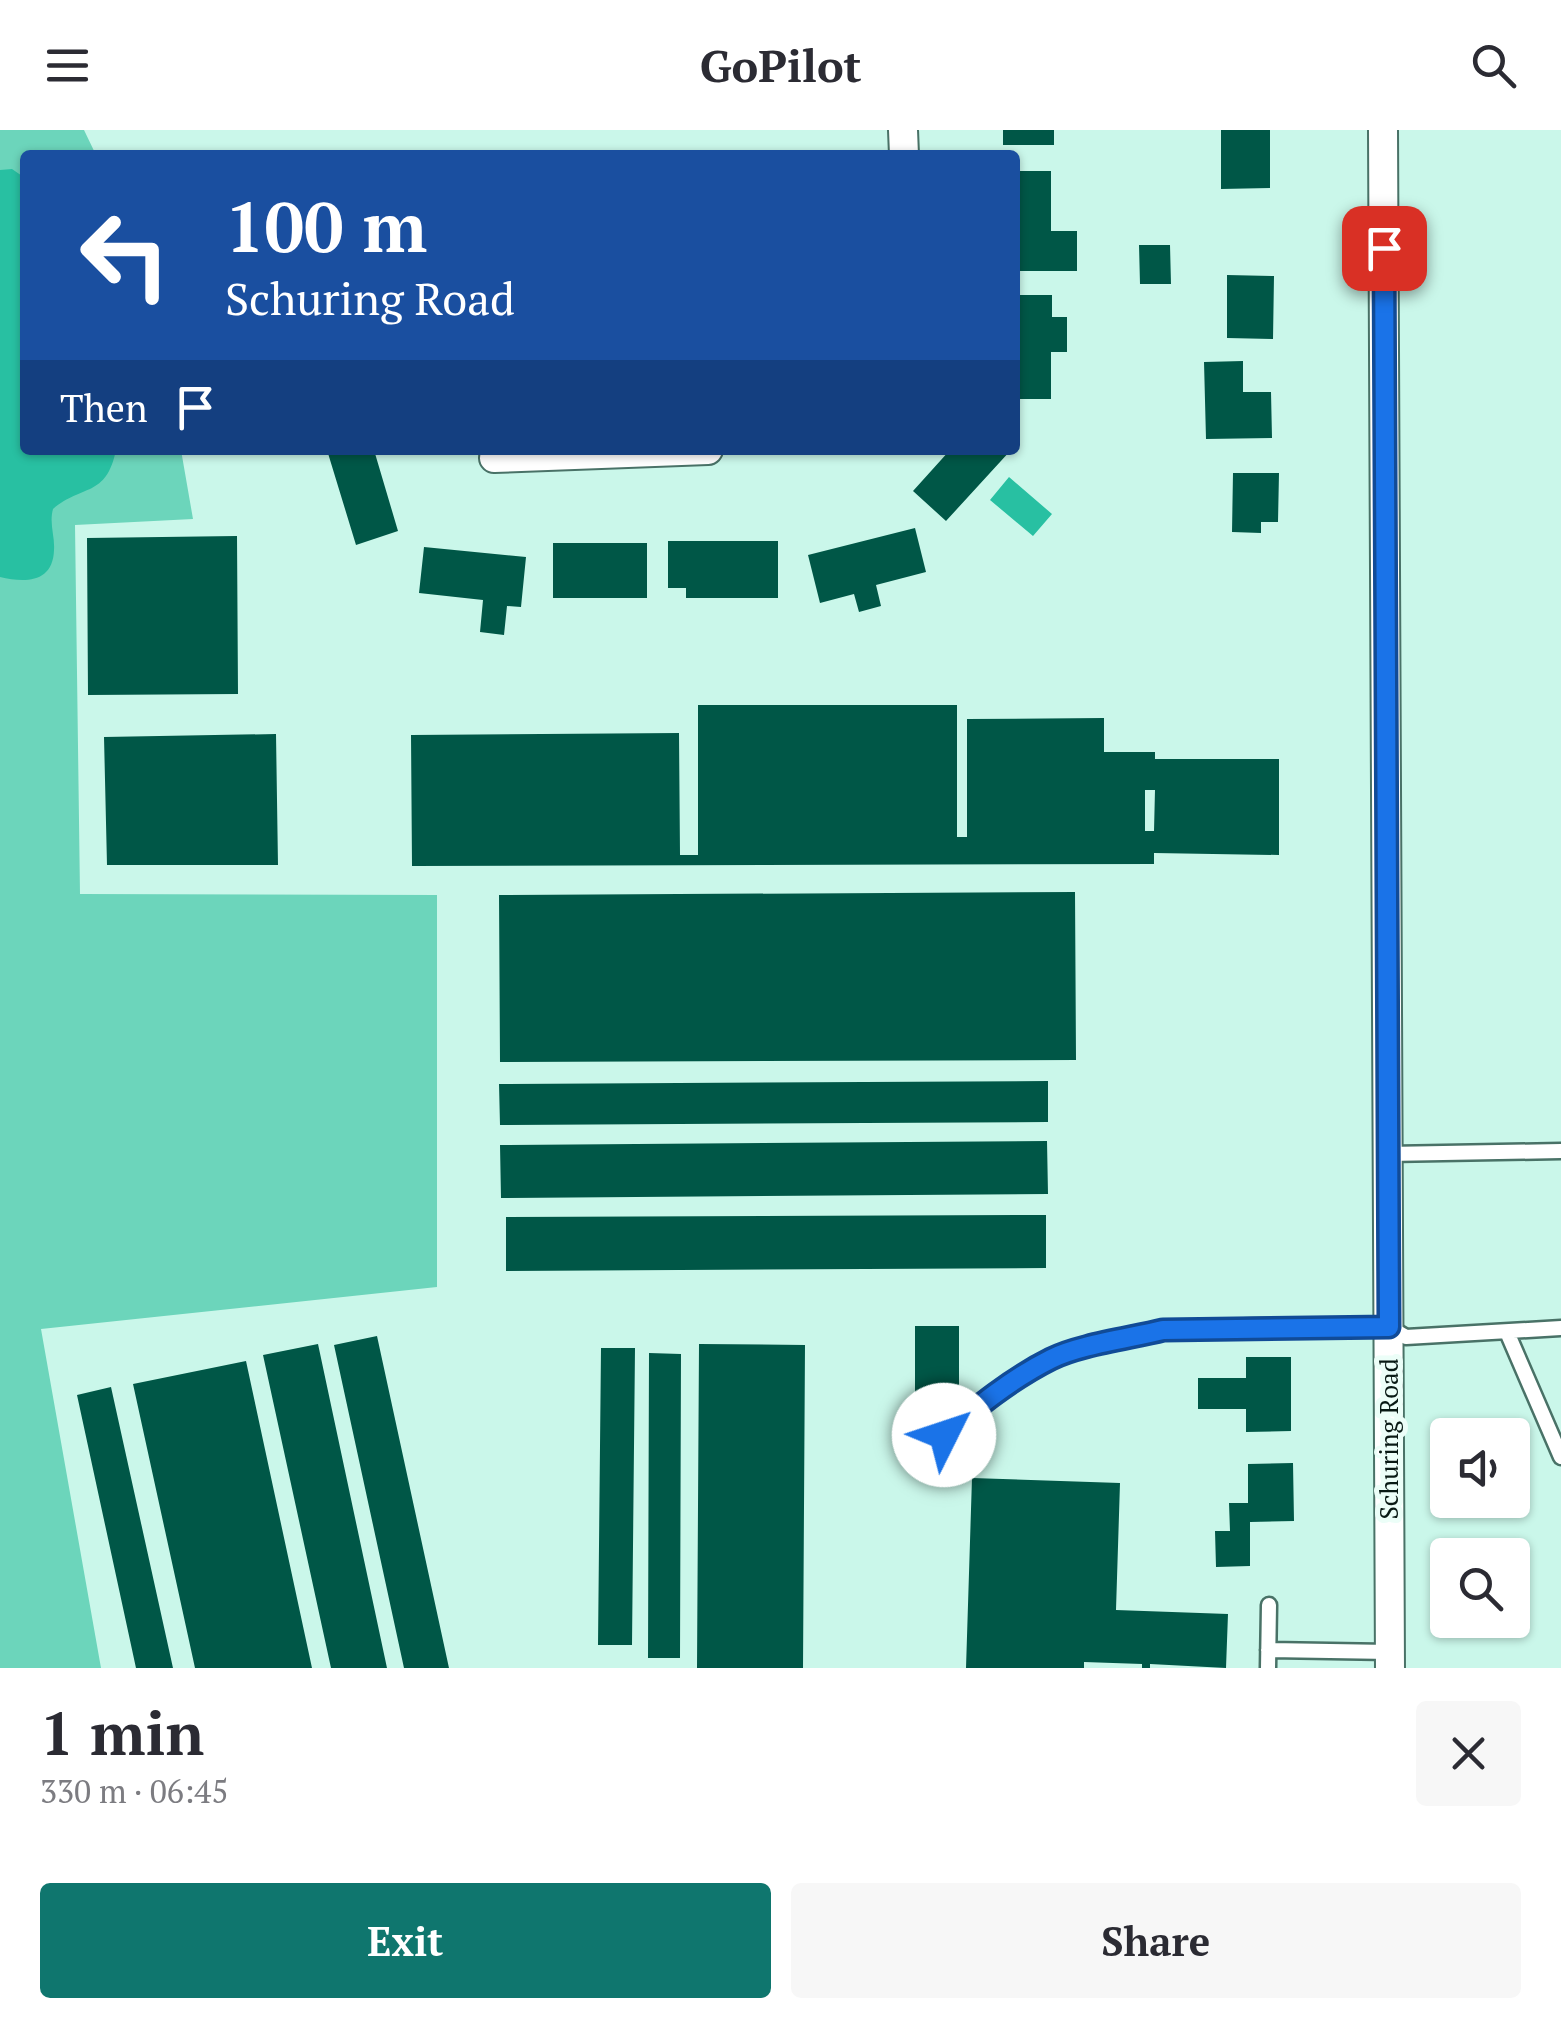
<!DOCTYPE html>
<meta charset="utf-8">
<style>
body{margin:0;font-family:"PT Serif",serif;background:#f7f7f7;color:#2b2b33;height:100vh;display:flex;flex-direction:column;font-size:38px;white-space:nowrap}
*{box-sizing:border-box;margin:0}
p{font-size:32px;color:#7c7c81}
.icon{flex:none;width:55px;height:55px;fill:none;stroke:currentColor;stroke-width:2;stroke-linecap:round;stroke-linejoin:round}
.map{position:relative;height:1538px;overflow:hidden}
.panel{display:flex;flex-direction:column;background:#fff;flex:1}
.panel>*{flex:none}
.top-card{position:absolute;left:20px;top:20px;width:1000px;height:305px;border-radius:10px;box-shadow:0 2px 8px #0004;background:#1a4fa0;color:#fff;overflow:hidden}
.tools{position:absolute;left:1430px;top:1288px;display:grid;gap:20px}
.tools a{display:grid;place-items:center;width:100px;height:100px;border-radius:10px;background:#fff;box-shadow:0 2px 8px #0004;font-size:50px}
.pin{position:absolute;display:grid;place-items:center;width:85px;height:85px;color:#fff;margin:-42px;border-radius:20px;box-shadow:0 5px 15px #0006}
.me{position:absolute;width:110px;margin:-55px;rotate:49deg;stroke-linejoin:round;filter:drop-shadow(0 0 8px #0008)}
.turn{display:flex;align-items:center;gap:35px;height:210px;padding:0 40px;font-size:45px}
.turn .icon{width:130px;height:130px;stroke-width:2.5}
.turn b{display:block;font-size:70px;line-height:85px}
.then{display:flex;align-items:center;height:95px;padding:0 40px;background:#0003;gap:20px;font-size:38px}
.round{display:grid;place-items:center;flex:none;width:105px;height:105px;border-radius:10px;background:#f7f7f7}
.overview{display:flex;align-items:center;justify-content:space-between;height:170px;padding:0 40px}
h1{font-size:60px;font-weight:700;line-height:75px}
.cta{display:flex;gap:20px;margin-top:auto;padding:20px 40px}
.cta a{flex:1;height:115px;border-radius:10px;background:#0f766e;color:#fff;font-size:40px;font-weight:700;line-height:115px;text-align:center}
.cta a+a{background:#f7f7f7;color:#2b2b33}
header{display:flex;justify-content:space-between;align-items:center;height:130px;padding:0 40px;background:#fff;font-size:45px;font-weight:700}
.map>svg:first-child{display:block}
.green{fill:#6cd5bb}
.water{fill:#28c0a2}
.building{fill:#005747;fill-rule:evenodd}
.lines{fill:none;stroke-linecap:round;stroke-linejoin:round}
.service-casing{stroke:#497267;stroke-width:19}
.minor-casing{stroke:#497267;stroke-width:32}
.service{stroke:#fff;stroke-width:14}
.minor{stroke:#fff;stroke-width:28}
.route-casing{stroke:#114b97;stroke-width:25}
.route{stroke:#1a73e8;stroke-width:18}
.labels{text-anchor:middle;stroke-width:10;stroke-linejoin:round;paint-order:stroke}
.street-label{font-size:25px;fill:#081914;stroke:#ecfef8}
</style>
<header><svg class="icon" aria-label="menu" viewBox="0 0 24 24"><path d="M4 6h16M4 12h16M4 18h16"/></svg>GoPilot<svg class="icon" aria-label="search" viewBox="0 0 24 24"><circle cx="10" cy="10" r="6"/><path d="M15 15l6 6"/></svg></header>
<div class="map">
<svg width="1561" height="1538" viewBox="0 0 1561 1538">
<rect width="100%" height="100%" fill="#caf7ea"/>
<path class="green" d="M0,0H84L96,25H25V320H181L193,389L75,395L80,764L437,765V1157L41,1199L101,1538H0Z"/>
<path class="water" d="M12,39L25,48V320H116C106,368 82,354 53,379C49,394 55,406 54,420C53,453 25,453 0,447V40Z
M1009,347L1052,384L1033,406L990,370Z"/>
<path class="building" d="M1003,0H1054V15H1003Z
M1221,0H1270V58L1221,59Z
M1015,41H1051V101H1077V141H1015Z
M1139,115H1170L1171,154H1140Z
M1227,145L1274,146L1273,209L1227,208Z
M1015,165H1052V187H1067V222H1051V269H1015Z
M1243,231V262H1271L1272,308L1206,309L1204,232Z
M327,320H374L398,401L356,415Z
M950,320H1011L946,391L913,361Z
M1233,343H1279L1278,392H1261V403L1232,402Z
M915,398L926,442L876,455L881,476L859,482L854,464L820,473L808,425Z
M237,406L238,564L88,565L87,408Z
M668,411H778V468H686V458H668Z
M553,413H647V468H553Z
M424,417L526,427L521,477L507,476L504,505L480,502L483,470L419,463Z
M698,575H957V707H967V589L1104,588V622H1155V629H1279V725L1154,723V734L412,736L411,605L679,603L680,725H698ZM1145,660H1155L1154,701H1145Z
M276,604L278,735H107L104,607Z
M1075,762L1076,930L500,932L499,765Z
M1048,951V992L500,995L499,954Z
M1047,1011L1048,1064L501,1068L500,1015Z
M1046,1085V1138L506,1141V1087Z
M915,1196H959V1275H915Z
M377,1206L449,1538H404L334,1215Z
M318,1214L387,1538H331L263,1225Z
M699,1214L805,1215L803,1538H697Z
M601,1218H635L632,1515H598Z
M649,1223L681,1224L680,1528H648Z
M1246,1227H1291V1301L1246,1302V1279H1198V1248H1246Z
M246,1231L312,1538H195L133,1254Z
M111,1257L173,1538H136L77,1265Z
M1293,1333L1294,1391L1250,1392V1436L1216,1437L1215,1401H1230L1229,1373H1248V1334Z
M972,1348L1120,1353L1116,1480L1228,1484L1226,1538L1150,1534V1538H1142V1534L1084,1532V1538H966Z"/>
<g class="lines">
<g class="service-casing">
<path id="service" d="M1388,1024L1561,1021
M1507,1202L1561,1327
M944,1305C974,1279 1018,1240 1056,1226C1161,1189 1279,1196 1389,1197L1406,1207L1561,1198
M1268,1520L1390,1522
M1268,1538L1269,1475"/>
</g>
<g class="minor-casing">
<path id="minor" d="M903,0L904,25
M1383,0L1390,1538
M494,328L708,320"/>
</g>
<use href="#service" class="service"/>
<use href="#minor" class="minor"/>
</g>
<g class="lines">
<g class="route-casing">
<path id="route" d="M944,1305C977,1277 1011,1249 1051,1229C1078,1215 1131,1208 1163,1200L1389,1197L1384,118"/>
</g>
<use href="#route" class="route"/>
</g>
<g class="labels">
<g class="street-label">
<text transform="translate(1389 1309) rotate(-90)" y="9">Schuring Road</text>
</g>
</g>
</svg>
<div class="tools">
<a><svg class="icon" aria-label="sound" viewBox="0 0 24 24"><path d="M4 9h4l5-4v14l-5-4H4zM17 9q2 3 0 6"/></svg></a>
<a><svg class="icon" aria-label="search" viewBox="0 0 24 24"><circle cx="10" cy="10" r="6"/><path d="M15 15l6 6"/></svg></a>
</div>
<div class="pin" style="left:1384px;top:118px;background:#d93025"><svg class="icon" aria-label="arrive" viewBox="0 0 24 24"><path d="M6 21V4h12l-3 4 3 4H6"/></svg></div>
<svg class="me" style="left:944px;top:1305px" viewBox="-20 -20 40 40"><circle r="19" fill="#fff"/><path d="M0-13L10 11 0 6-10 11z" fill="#1a73e8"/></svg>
<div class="top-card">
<div class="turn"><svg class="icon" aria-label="left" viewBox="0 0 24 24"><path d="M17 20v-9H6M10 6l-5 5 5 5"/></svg><div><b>100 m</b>Schuring Road</div></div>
<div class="then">Then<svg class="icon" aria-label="arrive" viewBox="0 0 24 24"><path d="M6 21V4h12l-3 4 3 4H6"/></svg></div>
</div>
</div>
<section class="panel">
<div class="overview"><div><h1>1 min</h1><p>330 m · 06:45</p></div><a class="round"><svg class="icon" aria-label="close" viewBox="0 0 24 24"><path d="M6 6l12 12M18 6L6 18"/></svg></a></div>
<div class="cta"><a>Exit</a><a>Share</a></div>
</section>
